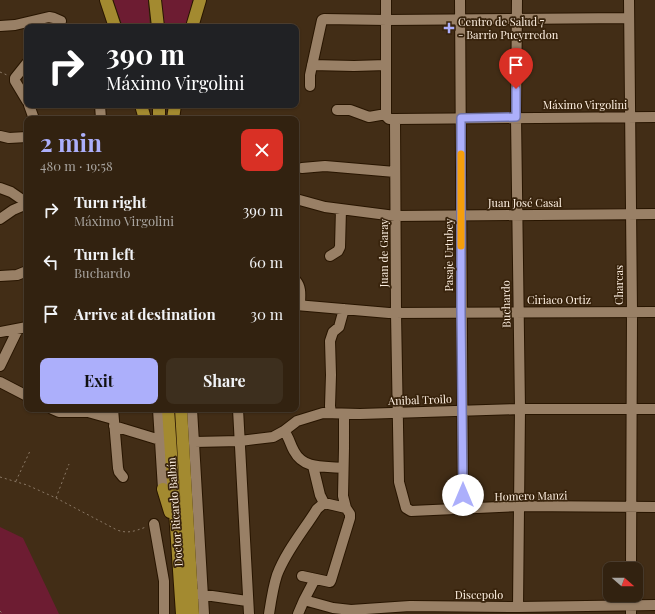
<!DOCTYPE html>
<meta charset="utf-8">
<style>
body{margin:0;font-family:"Playfair Display",serif;background:#3d2f1e;color:#f1f3f6;height:100vh;display:flex;flex-direction:column;font-size:15px;white-space:nowrap}
*{box-sizing:border-box;margin:0}
p{font-size:13px;color:#a8a49f}
.icon{flex:none;width:22px;height:22px;fill:none;stroke:currentColor;stroke-width:2;stroke-linecap:round;stroke-linejoin:round}
.map{position:relative;flex:1;overflow:hidden}
.details{position:absolute;left:24px;top:116px;width:275px;height:296px;display:flex;flex-direction:column;background:#322210;border-radius:8px;box-shadow:0 1px 3px #0004,0 0 0 1px #4d3f30}
.details>*{flex:none}
.hud{position:absolute;left:24px;top:24px;width:275px;height:84px;border-radius:8px;box-shadow:0 1px 3px #0004,0 0 0 1px #4d3f30;background:#202124;color:#fff;overflow:hidden}
.needle{width:26px;rotate:110deg}
.buttons{position:absolute;left:603px;top:562px;display:grid;gap:8px}
.buttons a{display:grid;place-items:center;width:40px;height:40px;border-radius:8px;background:#322210;box-shadow:0 1px 3px #0004,0 0 0 1px #4d3f30;font-size:20px}
.pin{position:absolute;display:grid;place-items:center;width:34px;height:34px;color:#fff;margin:-41px -17px;border-radius:50% 50% 50% 0;rotate:-45deg;box-shadow:0 0 4px #0007}
.pin .icon{rotate:45deg}
.me{position:absolute;width:44px;margin:-22px;rotate:0deg;stroke-linejoin:round;filter:drop-shadow(0 0 3px #0008)}
.turn{display:flex;align-items:center;gap:14px;height:84px;padding:0 16px;font-size:18px}
.turn .icon{width:52px;height:52px;stroke-width:2.5}
.turn b{display:block;font-size:28px;line-height:34px}
.round{display:grid;place-items:center;flex:none;width:42px;height:42px;border-radius:8px;background:#3d2f1e}
.summary{display:flex;align-items:center;justify-content:space-between;height:68px;padding:0 16px}
h1{font-size:24px;font-weight:700;line-height:30px;color:#acaffb}
.button{display:flex;gap:8px;margin-top:auto;padding:8px 16px}
.button a{flex:1;height:46px;border-radius:8px;background:#acaffb;color:#111;font-size:16px;font-weight:700;line-height:46px;text-align:center}
.button a+a{background:#3d2f1e;color:#f1f3f6}
ul{padding:0;list-style:none}
li{display:flex;align-items:center;gap:12px;height:52px;padding:0 16px}
li div{flex:1}
li b{display:block;font-size:15px}
li em{font-style:normal}
.map>svg:first-child{display:block}
.green{fill:#6d1c32}
.lines{fill:none;stroke-linecap:round;stroke-linejoin:round}
.minor-casing{stroke:#281500;stroke-width:12}
.major-casing{stroke:#281500;stroke-width:14}
.path{stroke:#8b7966;stroke-width:1;stroke-dasharray:2 3;stroke-linecap:butt}
.minor{stroke:#998066;stroke-width:10}
.major{stroke:#a38a30;stroke-width:12}
.route-casing{stroke:#7072a3;stroke-width:10}
.route{stroke:#acaffb;stroke-width:7}
.slow{stroke:#f59e0b;stroke-width:7}
.poi-dot{fill:#acaffb;stroke:#38230c;stroke-width:1.5}
.labels{text-anchor:middle;stroke-width:3.5;stroke-linejoin:round;paint-order:stroke}
.poi-label{font-size:11px;fill:#fef0e2;stroke:#38230c;text-anchor:start}
.street-label{font-size:11px;fill:#fef0e2;stroke:#38230c}
</style>
<div class="map">
<svg width="655" height="614" viewBox="0 0 655 614">
<rect width="100%" height="100%" fill="#422d16"/>
<path class="green" d="M113,0H148L150,27H123Z
M159,0H193L186,27H160Z
M0,527L23,538L59,614H0Z"/>
<g class="lines">
<g class="minor-casing">
<path id="minor" d="M386,0V114L387,117L389,119H395L396,313L399,482L406,508L411,511L519,506L655,507
M460,0L463,509
M517,0L516,117L520,409L518,607
M629,0L632,312L631,569
M0,26L15,25L49,17L54,18L61,21
M27,63L15,78V81L27,101
M312,65L354,66L386,65
M310,86V75L322,20L324,19L387,20L629,18
M29,105L34,119
M100,105L101,119
M337,110H350L369,117L386,114
M395,119L655,117
M0,136L9,138L27,137
M302,168L325,166L395,172
M0,188L11,192L27,203
M296,199L325,207L395,216L655,214
M0,219L13,210L27,204
M330,256L338,251L340,247L341,209
M0,276L17,275L27,271
M296,281C302,288 300,297 300,305
M296,305L389,313L655,312
M0,332L27,327
M0,366L18,329
M0,382L27,396
M52,409L59,412H88L113,419
M113,409L118,468L119,472L123,477
M158,409L163,489
M192,409L204,614
M238,409L249,614
M331,413L330,406L331,375L330,341L333,332L339,327L344,309
M114,426L160,440
M284,431C289,437 290,444 294,451C304,470 325,466 343,468
M194,442L240,441L273,437L284,431L297,421L323,413L360,414L520,409H655
M313,466L320,495L324,503
M154,524L164,581V614
M302,576L330,582L331,580L350,518V514L346,508L343,496L344,448V414
M198,594L247,601
M631,595V614
M304,600L333,608L351,610L410,606L518,607L655,605
M269,614C271,601 273,587 277,575C286,551 304,530 317,509L324,503L346,508
M298,614L304,600L315,579"/>
</g>
<g class="major-casing">
<path id="major" d="M106,0L115,27
M155,0L158,27
M192,27L200,0
M141,105L145,119
M159,119V105
M173,119L175,105
M168,409L182,614
M181,409L193,614
M163,489L170,512"/>
</g>
<path class="path" d="M0,72L7,75
M0,477L27,485L56,498L117,530C128,534 135,531 146,527
M16,481L30,451
M56,498L69,464
M0,611L3,614"/>
<use href="#minor" class="minor"/>
<use href="#major" class="major"/>
</g>
<g class="lines">
<g class="route-casing">
<path id="route" d="M463,495L461,312V118L516,117V89"/>
</g>
<use href="#route" class="route"/>
<path class="slow" d="M461,246V154"/>
</g>
<path class="poi-dot" d="M447 22h4v4h4v4h-4v4h-4v-4h-4v-4h4z"/>
<g class="labels">
<g class="poi-label">
<text x="458" y="26">Centro de Salud 7<tspan x="458" dy="13">- Barrio Pueyrredon</tspan></text>
</g>
<g class="street-label">
<text x="585" y="109">Máximo Virgolini</text>
<text x="525" y="207">Juan José Casal</text>
<text transform="translate(384 253) rotate(-90)" y="4">Juan de Garay</text>
<text transform="translate(449 255) rotate(-90)" y="4">Pasaje Urtubey</text>
<text transform="translate(619 285) rotate(-90)" y="4">Charcas</text>
<text x="559" y="304">Ciriaco Ortiz</text>
<text transform="translate(506 304) rotate(-91)" y="4">Buchardo</text>
<text transform="translate(420 400) rotate(-2)" y="4">Anibal Troilo</text>
<text transform="translate(531 496) rotate(-1)" y="4">Homero Manzi</text>
<text transform="translate(175 512) rotate(-94)" y="4">Doctor Ricardo Balbín</text>
<text x="479" y="599">Discepolo</text>
</g>
</g>
</svg>
<div class="buttons">
<a><svg class="needle" viewBox="-14 -14 28 28"><path d="M0-13l5 13h-10z" fill="#e53935"/><path d="M0 13l5-13h-10z" fill="#a8a49f"/></svg></a>
</div>
<div class="pin" style="left:516px;top:89px;background:#d93025"><svg class="icon" aria-label="arrive" viewBox="0 0 24 24"><path d="M6 21V4h12l-3 4 3 4H6"/></svg></div>
<svg class="me" style="left:463px;top:495px" viewBox="-20 -20 40 40"><circle r="19" fill="#fff"/><path d="M0-13L10 11 0 6-10 11z" fill="#acaffb"/></svg>
<div class="hud">
<div class="turn"><svg class="icon" aria-label="right" viewBox="0 0 24 24"><path d="M7 20v-9h11M14 6l5 5-5 5"/></svg><div><b>390 m</b>Máximo Virgolini</div></div>
</div>
<section class="details">
<div class="summary"><div><h1>2 min</h1><p>480 m · 19:58</p></div><a class="round" style="background:#d93025;color:#fff"><svg class="icon" aria-label="close" viewBox="0 0 24 24"><path d="M6 6l12 12M18 6L6 18"/></svg></a></div>
<ul>
<li><svg class="icon" aria-label="right" viewBox="0 0 24 24"><path d="M7 20v-9h11M14 6l5 5-5 5"/></svg><div><b>Turn right</b><p>Máximo Virgolini</p></div><em>390 m</em></li>
<li><svg class="icon" aria-label="left" viewBox="0 0 24 24"><path d="M17 20v-9H6M10 6l-5 5 5 5"/></svg><div><b>Turn left</b><p>Buchardo</p></div><em>60 m</em></li>
<li><svg class="icon" aria-label="arrive" viewBox="0 0 24 24"><path d="M6 21V4h12l-3 4 3 4H6"/></svg><div><b>Arrive at destination</b></div><em>30 m</em></li>
</ul>
<div class="button"><a>Exit</a><a>Share</a></div>
</section>
</div>
